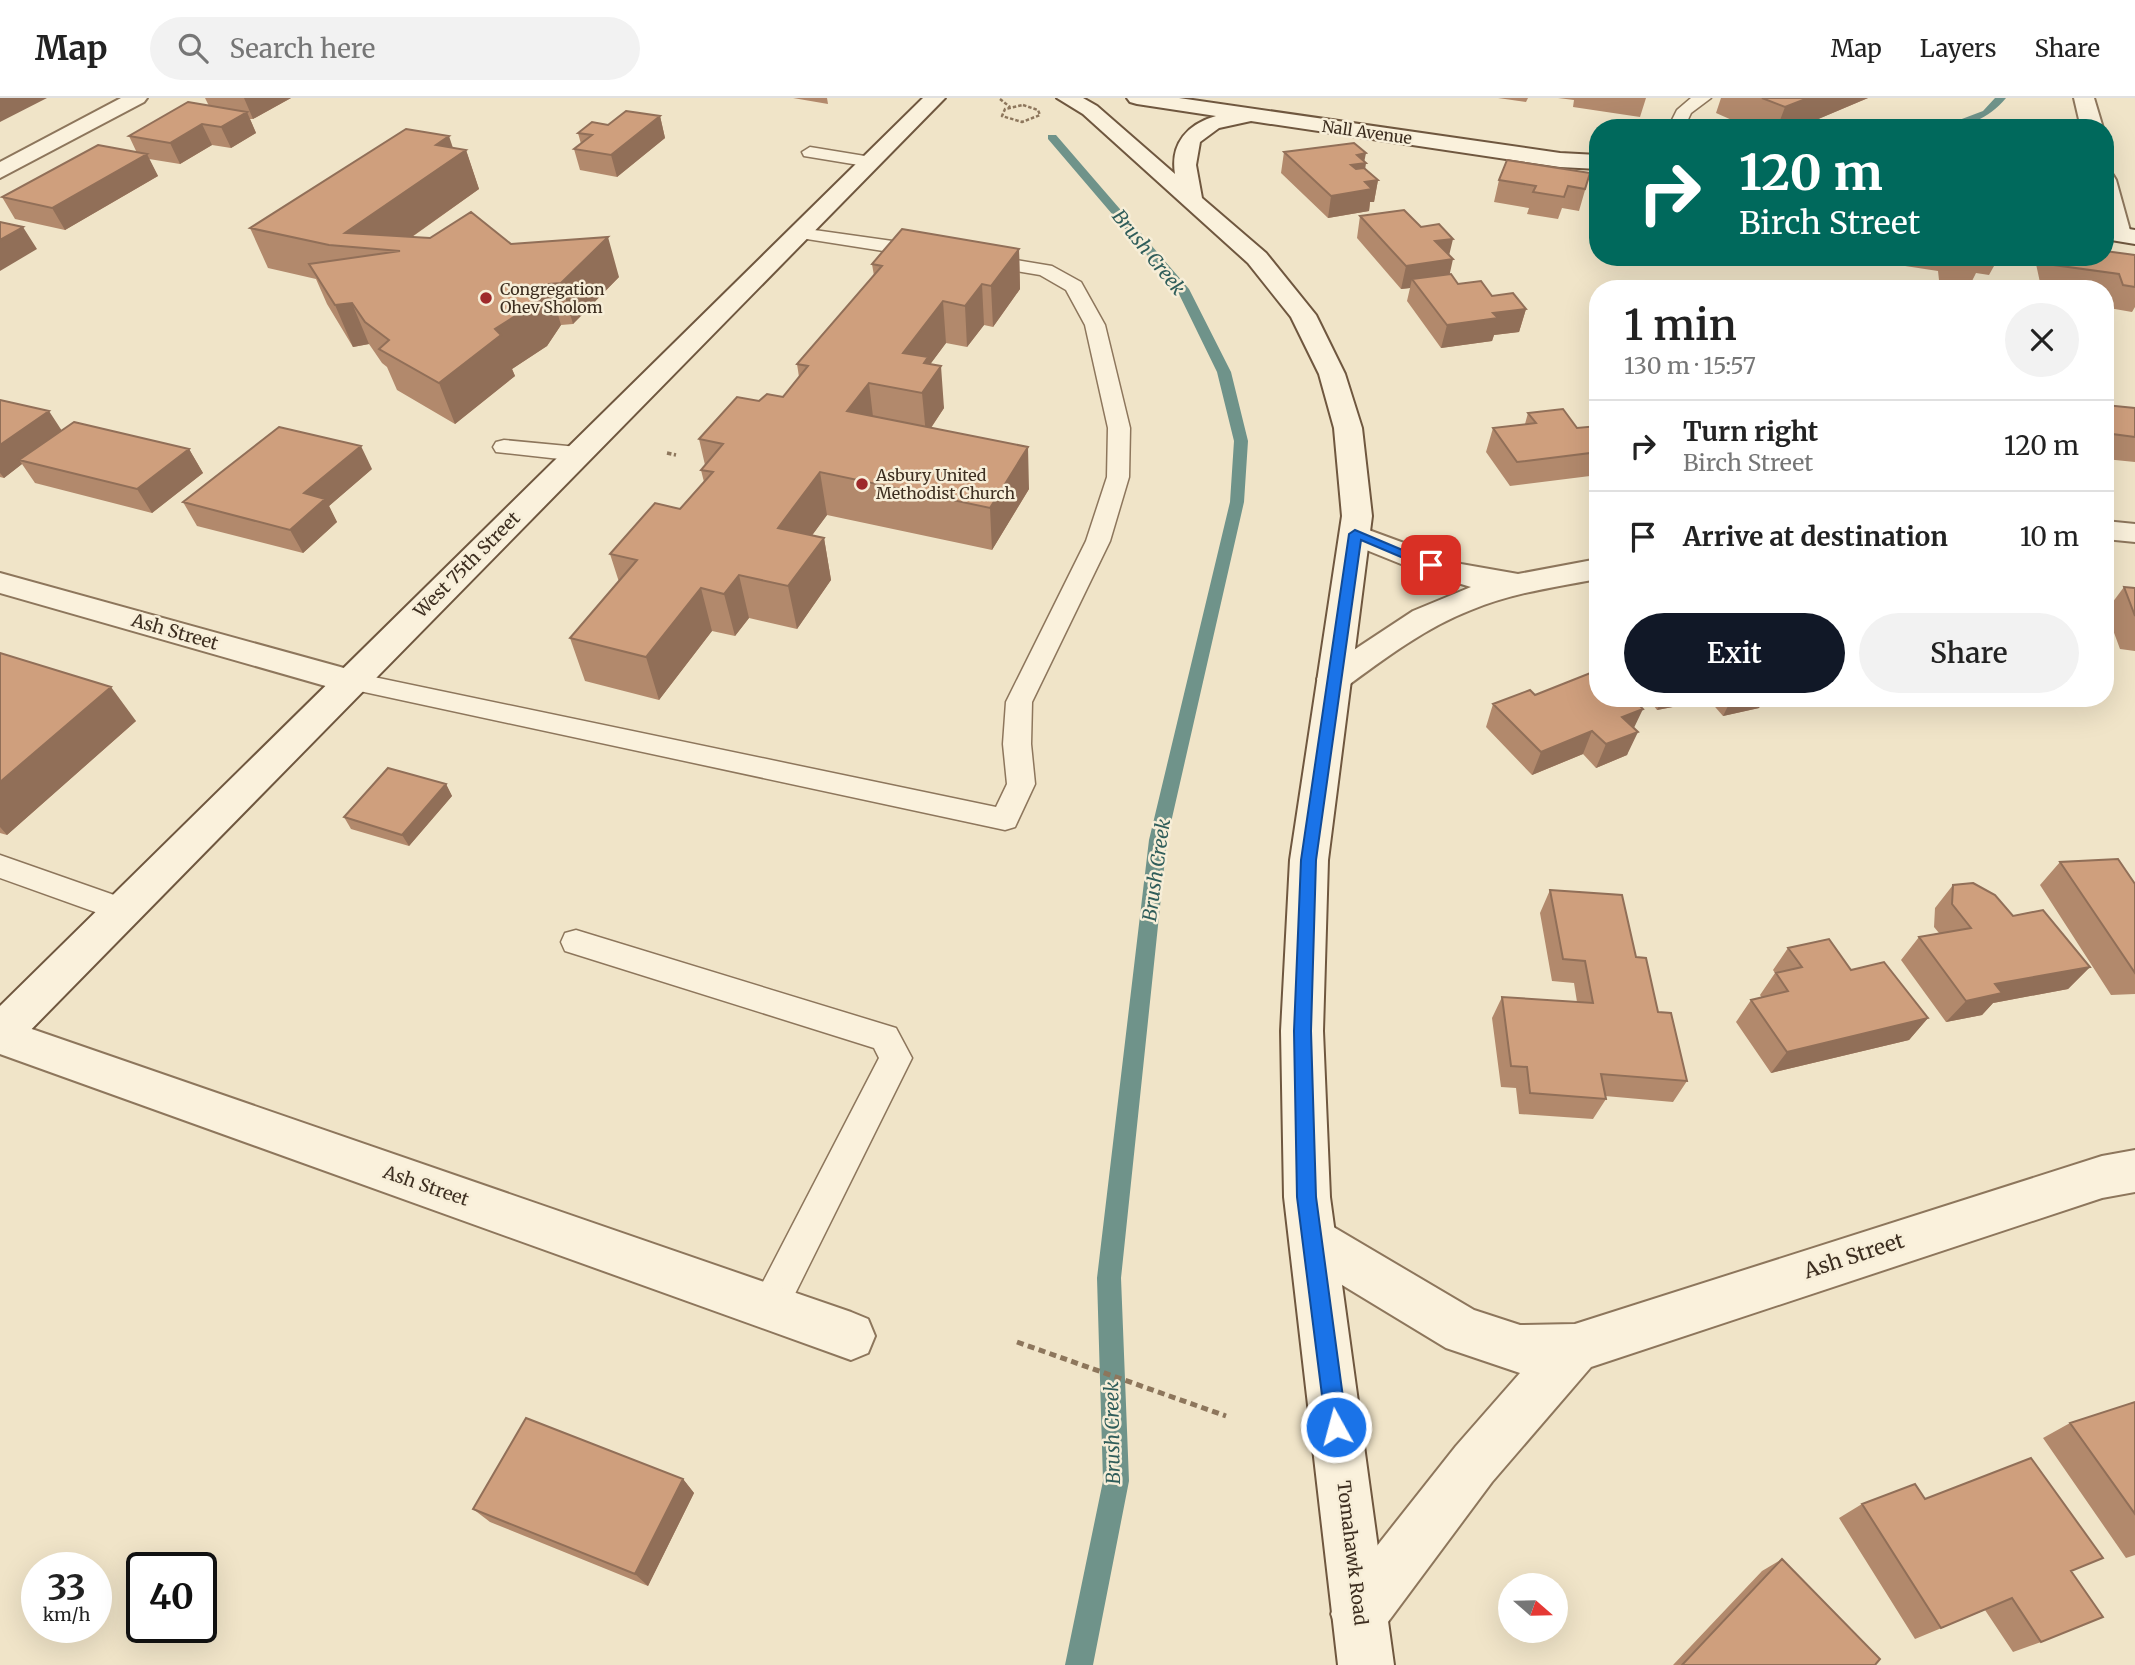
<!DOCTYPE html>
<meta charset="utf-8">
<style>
body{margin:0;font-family:Merriweather,serif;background:#f2f2f2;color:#222;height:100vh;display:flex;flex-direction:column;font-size:26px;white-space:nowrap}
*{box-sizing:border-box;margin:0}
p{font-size:23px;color:#767676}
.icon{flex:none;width:38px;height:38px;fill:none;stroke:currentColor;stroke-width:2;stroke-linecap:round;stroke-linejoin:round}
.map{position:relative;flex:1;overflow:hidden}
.drawer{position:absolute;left:1589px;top:182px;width:525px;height:427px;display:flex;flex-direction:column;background:#fff;border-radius:28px;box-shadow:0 7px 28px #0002}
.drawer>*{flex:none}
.top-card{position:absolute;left:1589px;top:21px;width:525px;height:147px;border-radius:28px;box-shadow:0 7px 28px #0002;background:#00695c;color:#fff;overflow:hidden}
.needle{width:46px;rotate:110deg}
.tools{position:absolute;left:1498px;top:1475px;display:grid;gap:14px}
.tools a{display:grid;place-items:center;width:70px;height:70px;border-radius:50%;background:#fff;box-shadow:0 7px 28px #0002;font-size:35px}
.speed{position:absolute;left:21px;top:1454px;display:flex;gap:14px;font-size:35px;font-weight:700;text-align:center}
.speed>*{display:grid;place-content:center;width:91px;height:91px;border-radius:50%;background:#fff;box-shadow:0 7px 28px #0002;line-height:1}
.speed small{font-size:18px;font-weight:400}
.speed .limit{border:4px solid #111;border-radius:10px;background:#fff;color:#111}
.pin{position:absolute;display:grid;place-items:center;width:60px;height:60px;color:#fff;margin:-30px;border-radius:14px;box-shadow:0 4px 10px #0006}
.me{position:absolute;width:77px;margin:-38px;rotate:353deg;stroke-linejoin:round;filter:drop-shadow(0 0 5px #0008)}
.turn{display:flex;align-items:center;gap:24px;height:147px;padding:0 35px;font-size:32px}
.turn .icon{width:91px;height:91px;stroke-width:2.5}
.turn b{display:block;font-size:49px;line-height:60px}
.round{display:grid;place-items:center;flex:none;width:74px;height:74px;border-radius:37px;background:#f2f2f2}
.overview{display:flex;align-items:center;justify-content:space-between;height:119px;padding:0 35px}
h1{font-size:42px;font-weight:600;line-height:52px}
.action{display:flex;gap:14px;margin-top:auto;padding:14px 35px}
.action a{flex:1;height:80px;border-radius:42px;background:#111827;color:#fff;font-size:28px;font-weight:600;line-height:80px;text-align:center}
.action a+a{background:#f2f2f2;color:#222}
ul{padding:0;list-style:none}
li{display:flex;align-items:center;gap:21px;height:91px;padding:0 35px;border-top:2px solid #e0e0e0}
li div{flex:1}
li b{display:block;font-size:26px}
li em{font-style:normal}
header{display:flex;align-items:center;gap:42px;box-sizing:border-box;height:98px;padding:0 35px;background:#fff;border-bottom:2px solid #e0e0e0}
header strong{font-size:33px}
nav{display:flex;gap:38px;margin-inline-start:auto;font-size:24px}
.search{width:490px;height:63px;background:#f2f2f2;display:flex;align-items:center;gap:18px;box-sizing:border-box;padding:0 24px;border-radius:38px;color:#767676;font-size:26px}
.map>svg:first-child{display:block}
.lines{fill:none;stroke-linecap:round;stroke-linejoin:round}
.stream{fill:#6f938a;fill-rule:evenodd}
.lane-casing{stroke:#8d765c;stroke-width:3}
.street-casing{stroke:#8d765c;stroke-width:4}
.secondary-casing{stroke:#6f573f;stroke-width:4}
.path-far2{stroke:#8d765c;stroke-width:2.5;stroke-dasharray:3.5 2;stroke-linecap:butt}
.path-far1{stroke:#8d765c;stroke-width:3.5;stroke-dasharray:4.5 2.5;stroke-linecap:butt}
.path{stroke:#8d765c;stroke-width:5;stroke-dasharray:7 4.5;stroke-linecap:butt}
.lane{fill:#faf1dc;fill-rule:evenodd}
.street{fill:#faf1dc;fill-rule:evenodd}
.secondary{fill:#faf1dc;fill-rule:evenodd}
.wall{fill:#b2896c}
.shaded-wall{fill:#916f58}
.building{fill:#cf9f7d;stroke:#916f58;stroke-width:2}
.route{fill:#1a73e8;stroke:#114b97;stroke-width:2}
.poi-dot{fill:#9e2a2b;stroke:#f7eed8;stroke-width:2.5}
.labels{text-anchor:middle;stroke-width:5;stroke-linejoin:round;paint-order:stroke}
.far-street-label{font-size:16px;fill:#3d2e20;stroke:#f7eed8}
.far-poi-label{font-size:16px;fill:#3d2e20;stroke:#f7eed8;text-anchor:start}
.street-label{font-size:18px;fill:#3d2e20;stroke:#f7eed8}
.water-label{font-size:19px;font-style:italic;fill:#2f5d5a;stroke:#f7eed8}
.near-street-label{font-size:21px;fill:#3d2e20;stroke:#f7eed8}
</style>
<header>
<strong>Map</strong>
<div class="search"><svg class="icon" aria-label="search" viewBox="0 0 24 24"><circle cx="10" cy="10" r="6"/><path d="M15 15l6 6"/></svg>Search here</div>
<nav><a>Map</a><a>Layers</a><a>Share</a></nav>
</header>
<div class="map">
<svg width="2135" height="1567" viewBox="0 0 2135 1567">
<rect width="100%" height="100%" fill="#f0e4c8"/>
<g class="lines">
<path class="stream" d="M1995,0H2006C1989,21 1965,30 1938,30L1983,13Z
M1048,37H1056L1189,191L1231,274L1248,343L1244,404L1167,742L1121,1180L1129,1383L1093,1567H1065L1103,1383L1097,1180L1149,742L1230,404L1234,343L1217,274L1177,192L1048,41Z"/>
<g class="lane-casing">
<path id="lane" d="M1691,0H1711L1691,15L1684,30H1668L1677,12Z
M810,49L871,59L880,64L871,69L804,58L802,54Z
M800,130L928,148L937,154L928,160L794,139L791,135Z
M980,156L1052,168L1081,184L1105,227L1130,330L1129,379L1110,443L1032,604L1031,646L1035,686L1015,729L1005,732L341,589L337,583L341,577L350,574L996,709L1007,686L1003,646L1006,604L1086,443L1107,379L1108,330L1085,227L1066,192L1040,177L973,166L971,162L973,158Z
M504,342L578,349L586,351L589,356L586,361L578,363L496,354L493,349L496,344Z
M0,757L134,804L138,812L134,820L123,824L0,780Z
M576,832L896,930L912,960L782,1222L769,1227L756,1222L750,1209L879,960L874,950L565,853L561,844L565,835Z"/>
</g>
<g class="street-casing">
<path id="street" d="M121,0H147L144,4L0,80V64Z
M2074,0H2094L2103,30H2081Z
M2105,75L2113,77L2116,82L2131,136L2127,141H2111L2107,136Z
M2105,423L2135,426V444L2105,441Z
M1355,427L1461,466L1518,476L1598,461V481C1555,489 1511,495 1471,512C1425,530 1385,560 1346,589L1334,593L1322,589L1317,581L1322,573L1413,513L1471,489L1421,474L1344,443L1340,436L1344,429Z
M0,475L362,575L367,583L362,591L350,595L0,495Z
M0,920L851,1214L868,1221L875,1238L868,1255L851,1262L0,956Z
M2135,1052V1094L2102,1100L1591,1269L1492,1384L1379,1536L1359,1544L1339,1536L1331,1516L1339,1496L1456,1348L1520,1275L1446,1250L1296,1159L1290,1143L1296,1127L1313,1121L1330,1127L1474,1212L1520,1227L1575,1226L2102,1058Z"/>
</g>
<g class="secondary-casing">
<path id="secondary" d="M923,0H945L15,948L0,953V908Z
M1057,0H1083L1097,8L1175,76C1170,45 1188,26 1216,18L1137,6L1130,4L1127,0H1179L1560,55L1598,57V71L1560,69L1251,23L1219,30L1200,44L1196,67L1202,100L1266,155L1316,217L1345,276L1362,330L1372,418L1328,762L1323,933L1330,1099L1394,1567H1338L1284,1099L1281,933L1290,762L1342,418L1334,330L1319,276L1291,219L1248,165L1083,16Z
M2105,127L2135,132V146L2105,141Z"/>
</g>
<path class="path-far2" d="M1000,1L1010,9
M1023,7L1038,12L1040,17L1022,24L1002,18L1005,11Z"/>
<path class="path-far1" d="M667,355L676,357"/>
<path class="path" d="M1017,1244L1226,1318"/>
<use href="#lane" class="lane"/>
<use href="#street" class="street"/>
<use href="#secondary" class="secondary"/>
</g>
<path class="wall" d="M205,0H291L253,21H250L256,35L231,50L212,47L180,66L149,61L158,78L65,132L15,121L2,99L137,55L129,38L209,8Z
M793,0H827L828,6Z
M1498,0H1528L1526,4Z
M1558,0H1646L1640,19L1573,9L1574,2Z
M1721,0H1868L1797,30H1750L1716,15Z
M660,18L665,40L617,79L580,72L574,51L581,46L578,35L608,27Z
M453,50L466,52L479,91L412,139L511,146L619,179L573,226L561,227L547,248L512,271L515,278L455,326L397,292L387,269L382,265L369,246L353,249L327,206L316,181L268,170L250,130Z
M1284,54L1365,63V71L1378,82L1374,104H1370L1369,113L1328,120L1281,75Z
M1590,75L1579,113L1562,110L1558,121L1527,116L1529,110L1494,104L1499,82Z
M1360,118L1449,157V177L1458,186L1526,211L1519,234L1494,237L1492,243L1441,250L1407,203L1410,190L1401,191L1357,140Z
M1019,151L1020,191L993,229L984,227L967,249L946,245L930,266L944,310L931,330L1029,391L992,452L827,417L812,437L824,440L831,482L797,531L749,520L735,538L712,533L659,602L585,583L570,540L619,484L610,456L680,411L704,384L701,372L705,367L699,341L759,303L783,299L799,279L797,266L874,178L872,166Z
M2135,157V209L2132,214L2109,210L2105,199V191H2051L2041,189L2036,166L2040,159H2105Z
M1892,159H1999L1989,177L1976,175L1970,187L1939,182L1938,173L1892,166Z
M0,302L61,332L189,351L203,375L152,415L35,385L22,366L4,380L0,379Z
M2105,307L2135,310V364L2105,361Z
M1528,315L1577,330L1598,354V377L1510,388L1486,354L1493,330L1525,326Z
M372,371L329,408L337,424L303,455L197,428L183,404Z
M2124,489L2135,490V553L2120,551L2106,513Z
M0,555L136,623L7,737L0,735Z
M1535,597L1634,630L1627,657L1596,670L1583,656L1532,677L1486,629L1493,606Z
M1648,600H1764L1759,610L1723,618L1709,602L1657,612Z
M446,686L452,698L409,748L351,731L344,719Z
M2060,764L2135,786V896L2111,897L2040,787Z
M1953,787L2013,818L2090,869L2068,891L1993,905L1982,917L1946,924L1901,862L1919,839L1939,835L1934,829L1935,810Z
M1550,792L1636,859L1658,914L1687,983L1673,1004L1605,998L1606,1001L1593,1021L1519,1016L1516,990L1501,989L1492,920L1502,899L1577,904L1574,885L1552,883L1540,815Z
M1788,850L1851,872L1928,920L1909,942L1771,975L1736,924L1751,902L1762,900L1760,897L1775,875L1773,872Z
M2135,1304V1457L2126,1460L2043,1340L2070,1325Z
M683,1381L694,1395L648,1488L490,1424L473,1411Z
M1925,1401L2071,1473L2041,1544L2013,1554L1985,1512L1915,1541L1839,1420L1862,1406Z
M1782,1461L1875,1567H1673L1762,1473Z"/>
<path class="shaded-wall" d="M0,0H47L0,24Z
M244,0H291L253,21Z
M1808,0H1868L1797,30H1777L1785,9Z
M247,14L256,35L231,50L221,29Z
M660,18L665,40L617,79L611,57Z
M202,26L212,47L180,66L170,45Z
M449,38L456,59L466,52L479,91L393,152L345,135L436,47Z
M1366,55L1364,65H1366L1363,86L1351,67L1357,57Z
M147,56L158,78L65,132L52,110Z
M1378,82L1374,104H1370L1369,113L1328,120L1331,98L1365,84Z
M23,129L37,151L0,173V142Z
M608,139L619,179L573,226L561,185Z
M1453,141L1448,162L1453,161L1448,184L1412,181L1410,190L1401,191L1406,168L1435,143Z
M1019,151L1020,191L993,229L991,188Z
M549,186L561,227L547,248L512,271L515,278L455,326L439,285L495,231Z
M982,186L984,227L967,249L965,208Z
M943,203L946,245L929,268H941L944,310L926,337L922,295L903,255Z
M352,205L369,246L353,249L335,207Z
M1526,211L1519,234L1494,237L1492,243L1441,250L1447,227L1493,215Z
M869,285L874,327L847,313Z
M49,313L64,336L19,362L22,366L4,380L0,375V347Z
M361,348L372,371L329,408L337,424L303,455L290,432L304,395Z
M1028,349L1029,391L992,452L990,410Z
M189,351L203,375L152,415L137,391Z
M820,374L827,417L786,473L778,430Z
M824,440L831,482L797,531L788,488Z
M739,477L749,520L735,538L724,496Z
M701,490L712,533L659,602L646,559Z
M111,589L136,623L7,737L0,729V684Z
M1663,600H1710L1709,602L1657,612Z
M1732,600H1764L1759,610L1723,618Z
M1643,611L1632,634L1622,619Z
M1592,633L1583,656L1532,677L1541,654Z
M1638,634L1627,657L1596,670L1606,646Z
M446,686L452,698L409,748L402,737Z
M2090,869L2068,891L1993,905L1982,917L1946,924L1966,903L1995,886Z
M1928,920L1909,942L1771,975L1787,954Z
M683,1381L694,1395L648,1488L635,1476Z"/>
<path class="building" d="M1762,0H1808L1785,9Z
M188,4L247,14L221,29L202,26L170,45L129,38Z
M626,13L660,18L611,57L574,51L592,37L578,35L592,24L608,27Z
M406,31L449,38L436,47L466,52L345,135L430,140L471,114L511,146L608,139L561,185L549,186L534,206L495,231L501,237L439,285L379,251L389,242L365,224L352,205L335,207L309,166L400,153L329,147L250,130Z
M1354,45L1366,55L1357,57L1366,65L1351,67L1356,71L1364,70L1378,82L1365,84L1372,91L1331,98L1284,54Z
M98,47L147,56L52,110L2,99Z
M1507,62L1590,75L1585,91L1568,88L1564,99L1533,94L1536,88L1499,82Z
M1404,112L1421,129L1439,126L1453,141L1435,143L1453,161L1406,168L1360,118Z
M0,124L23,129L0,142Z
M902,131L1019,151L991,188L982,186L965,208L943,203L903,255L928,259L924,265L941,268L922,295L869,285L847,313L1028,349L990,410L820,374L778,430L824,440L788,488L739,477L724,496L701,490L646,559L570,540L637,462L610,456L655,405L680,411L713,374L701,372L723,346L699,341L737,299L759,303L767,296L783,299L808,268L797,266L882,168L872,166Z
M2105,153L2135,157V189L2123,187L2119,176L2054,167L2052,159H2105Z
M1951,159H1982V164Z
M1451,176L1458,186L1481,183L1492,198L1513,195L1526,211L1493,215L1498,220L1447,227L1412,181Z
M0,302L49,313L0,347Z
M2105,307L2135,310V339L2105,335Z
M1563,311L1577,330L1598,328V354L1517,364L1493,330L1536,325L1528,315Z
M74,324L189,351L137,391L19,362Z
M279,329L361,348L304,395L325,401L290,432L183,404Z
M2124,489L2135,490V518Z
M0,555L111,589L0,684Z
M1598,572V600H1632L1643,611L1622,619L1638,634L1606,646L1592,633L1541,654L1493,606L1530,592L1535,597Z
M388,670L446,686L402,737L344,719Z
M2118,761L2135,786V875L2060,764Z
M1973,785L1995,797L2013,818L2043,812L2090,869L1995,886L2002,895L1966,903L1919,839L1971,830L1952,806L1953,787Z
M1550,792L1622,797L1636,859L1646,860L1658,914L1671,915L1687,983L1601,976L1606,1001L1530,995L1527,969L1511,968L1502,899L1593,905L1585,863L1563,861Z
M1829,841L1851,872L1884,864L1928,920L1787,954L1751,902L1788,893L1776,875L1802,869L1788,850Z
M2135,1304V1416L2070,1325Z
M526,1320L683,1381L635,1476L473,1411Z
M2031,1360L2103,1460L2071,1473L2103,1519L2041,1544L2012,1500L1941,1530L1862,1406L1915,1386L1925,1401Z
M1782,1461L1880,1561L1875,1567H1682Z"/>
<path class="route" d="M1355,432L1438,467L1431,471L1427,470L1361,442L1316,762L1311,933L1316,1099L1347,1329L1344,1337L1336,1340L1329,1337L1326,1329L1297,1099L1294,933L1301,762L1349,436Z"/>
<g class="poi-dot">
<circle cx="486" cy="200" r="7"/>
<circle cx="862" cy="386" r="7"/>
</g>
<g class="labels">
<g class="far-street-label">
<text transform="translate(1367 34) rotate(8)" y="6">Nall Avenue</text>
</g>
<g class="far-poi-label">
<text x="500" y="197">Congregation<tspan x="500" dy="18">Ohev Sholom</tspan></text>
<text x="876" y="383">Asbury United<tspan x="876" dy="18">Methodist Church</tspan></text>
</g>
<g class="street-label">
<text transform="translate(467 467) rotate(-45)" y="6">West 75th Street</text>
<text transform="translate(175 534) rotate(16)" y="6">Ash Street</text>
<text transform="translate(426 1088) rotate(19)" y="6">Ash Street</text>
<text transform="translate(1352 1455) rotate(83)" y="6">Tomahawk Road</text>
</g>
<g class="water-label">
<text transform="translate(1149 154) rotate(51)" y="7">Brush Creek</text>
<text transform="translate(1156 772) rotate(-82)" y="7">Brush Creek</text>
<text transform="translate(1112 1335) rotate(-91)" y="7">Brush Creek</text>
</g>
<g class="near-street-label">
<text transform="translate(1854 1158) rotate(-18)" y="7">Ash Street</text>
</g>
</g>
</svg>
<div class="tools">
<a><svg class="needle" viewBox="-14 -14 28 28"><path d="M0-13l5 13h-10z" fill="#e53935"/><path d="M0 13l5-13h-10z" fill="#767676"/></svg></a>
</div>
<div class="speed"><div>33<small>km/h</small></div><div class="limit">40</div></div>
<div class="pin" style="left:1431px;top:467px;background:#d93025"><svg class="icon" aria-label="arrive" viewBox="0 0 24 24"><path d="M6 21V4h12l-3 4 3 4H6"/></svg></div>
<svg class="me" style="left:1336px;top:1329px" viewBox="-20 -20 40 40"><circle r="17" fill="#1a73e8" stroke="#fff" stroke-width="3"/><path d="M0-11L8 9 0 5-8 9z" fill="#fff"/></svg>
<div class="top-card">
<div class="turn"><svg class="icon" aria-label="right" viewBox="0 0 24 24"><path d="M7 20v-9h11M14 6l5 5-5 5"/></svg><div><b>120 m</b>Birch Street</div></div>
</div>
<section class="drawer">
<div class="overview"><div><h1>1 min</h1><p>130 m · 15:57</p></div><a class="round"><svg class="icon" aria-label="close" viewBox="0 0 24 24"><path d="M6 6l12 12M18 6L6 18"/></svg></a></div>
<ul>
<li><svg class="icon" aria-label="right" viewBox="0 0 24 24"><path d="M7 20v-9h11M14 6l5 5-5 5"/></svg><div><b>Turn right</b><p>Birch Street</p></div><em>120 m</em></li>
<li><svg class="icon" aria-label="arrive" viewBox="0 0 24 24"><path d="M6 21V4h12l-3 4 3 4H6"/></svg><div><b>Arrive at destination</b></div><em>10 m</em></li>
</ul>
<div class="action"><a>Exit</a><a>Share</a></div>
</section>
</div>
